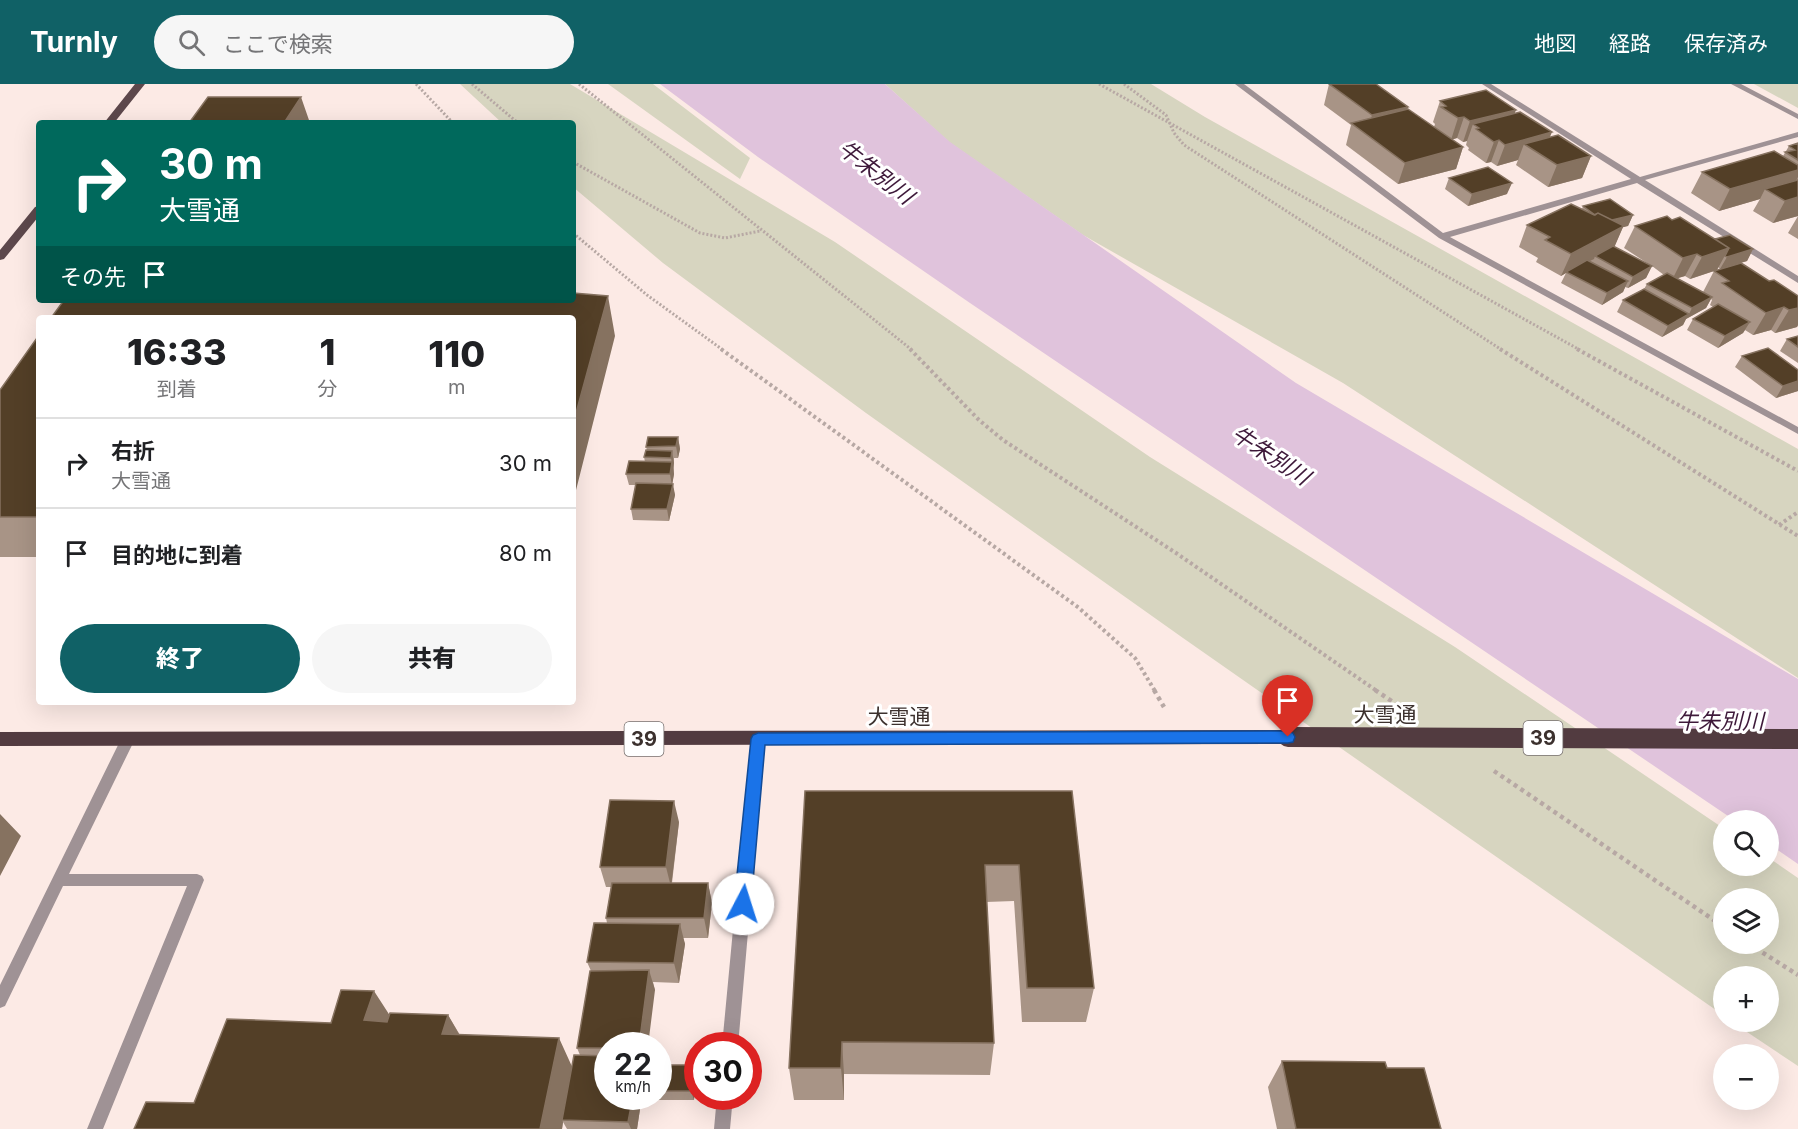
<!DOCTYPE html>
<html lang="ja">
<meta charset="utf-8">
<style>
body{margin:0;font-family:Inter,"Noto Sans JP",sans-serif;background:#f6f6f6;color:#202124;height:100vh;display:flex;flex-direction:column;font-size:22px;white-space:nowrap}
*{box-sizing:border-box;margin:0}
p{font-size:20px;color:#757577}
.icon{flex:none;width:33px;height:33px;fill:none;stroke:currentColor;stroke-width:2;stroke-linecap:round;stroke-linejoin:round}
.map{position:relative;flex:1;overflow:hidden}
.details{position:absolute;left:36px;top:231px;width:540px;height:390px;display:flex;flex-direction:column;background:#fff;border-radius:6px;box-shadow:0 6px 24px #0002}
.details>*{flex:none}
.top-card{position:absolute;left:36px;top:36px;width:540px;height:183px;border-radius:6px;box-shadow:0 6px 24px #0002;background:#00695c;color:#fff;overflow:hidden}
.tools{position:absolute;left:1713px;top:726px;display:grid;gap:12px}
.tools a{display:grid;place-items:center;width:66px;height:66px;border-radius:50%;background:#fff;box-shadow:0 6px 24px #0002;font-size:30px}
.speed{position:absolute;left:594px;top:948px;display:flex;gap:12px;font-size:30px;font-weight:700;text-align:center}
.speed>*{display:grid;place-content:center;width:78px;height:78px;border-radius:50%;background:#fff;box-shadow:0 6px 24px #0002;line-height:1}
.speed small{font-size:15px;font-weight:400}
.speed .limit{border:9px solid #d22;background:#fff;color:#111}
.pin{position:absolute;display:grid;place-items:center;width:51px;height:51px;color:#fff;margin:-62px -26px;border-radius:50% 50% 50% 0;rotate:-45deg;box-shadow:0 0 6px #0007}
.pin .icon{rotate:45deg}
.me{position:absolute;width:66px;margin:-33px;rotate:5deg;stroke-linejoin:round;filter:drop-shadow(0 0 4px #0008)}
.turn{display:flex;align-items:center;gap:21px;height:126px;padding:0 24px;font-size:27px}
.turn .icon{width:78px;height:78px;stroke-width:2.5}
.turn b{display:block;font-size:42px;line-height:51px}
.then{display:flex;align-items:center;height:57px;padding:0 24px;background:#0003;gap:12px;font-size:22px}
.eta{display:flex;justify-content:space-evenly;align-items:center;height:102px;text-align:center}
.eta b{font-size:36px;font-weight:800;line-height:42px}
.button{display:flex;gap:12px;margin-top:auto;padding:12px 24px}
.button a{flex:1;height:69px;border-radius:36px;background:#106166;color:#fff;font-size:24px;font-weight:800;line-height:69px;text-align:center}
.button a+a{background:#f6f6f6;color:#202124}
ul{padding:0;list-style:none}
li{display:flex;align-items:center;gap:18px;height:90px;padding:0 24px;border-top:2px solid #e0e0e0}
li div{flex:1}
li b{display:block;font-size:22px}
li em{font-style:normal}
header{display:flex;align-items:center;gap:36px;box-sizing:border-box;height:84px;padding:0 30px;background:#106166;color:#fff}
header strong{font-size:28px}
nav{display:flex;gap:33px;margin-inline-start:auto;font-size:21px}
.search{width:420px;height:54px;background:#f6f6f6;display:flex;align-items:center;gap:15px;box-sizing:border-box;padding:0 21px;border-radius:33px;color:#757577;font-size:22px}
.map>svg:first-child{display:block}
.green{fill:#d7d5c0;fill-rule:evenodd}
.water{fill:#e0c3dc}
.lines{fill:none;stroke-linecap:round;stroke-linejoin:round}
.path-far2{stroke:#b7a8a4;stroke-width:3;stroke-dasharray:2 2;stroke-linecap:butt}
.path-far1{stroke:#b7a8a4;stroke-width:4;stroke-dasharray:3 3;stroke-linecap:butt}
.path{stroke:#b7a8a4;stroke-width:4.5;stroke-dasharray:4 4;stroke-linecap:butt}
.service{fill:#9f9295;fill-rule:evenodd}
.minor{fill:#9f9295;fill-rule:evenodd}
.primary{fill:#5d484c;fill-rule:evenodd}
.trunk{fill:#523b40;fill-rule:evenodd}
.trunk-bridge{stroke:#523b40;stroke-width:20}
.wall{fill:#a89486;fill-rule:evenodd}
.shaded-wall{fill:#867260}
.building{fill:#533f27;stroke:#867260;stroke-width:1.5}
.route{fill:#1a73e8;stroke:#114b97;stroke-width:1.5}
.labels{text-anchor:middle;stroke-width:6;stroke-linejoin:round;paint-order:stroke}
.shield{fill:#fff;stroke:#766f6d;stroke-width:1.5}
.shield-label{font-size:20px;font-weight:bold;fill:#3c312e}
.street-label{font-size:21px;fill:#3c312e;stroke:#fff}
.water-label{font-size:22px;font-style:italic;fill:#3e193a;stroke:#fff}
</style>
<header>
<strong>Turnly</strong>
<div class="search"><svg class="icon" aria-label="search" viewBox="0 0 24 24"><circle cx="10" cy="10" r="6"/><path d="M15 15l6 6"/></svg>ここで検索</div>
<nav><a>地図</a><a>経路</a><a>保存済み</a></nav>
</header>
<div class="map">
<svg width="1798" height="1045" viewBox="0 0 1798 1045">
<rect width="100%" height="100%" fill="#fceae5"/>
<path class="green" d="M460,0H570L835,158L1150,373L1455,563L1723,744L1724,782H1768L1769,774L1798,794V982L1732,938H1768V892H1724L1723,931L1183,554L866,329L663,179L573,103V39H502ZM1724,814H1768V860H1724Z
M608,0H653L750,74L740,95Z
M885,0H1151L1205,33L1798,365V594L1343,299L1083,151L949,58Z
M1754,0H1798V24Z"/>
<path class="water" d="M660,0H885L950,58L1296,299L1798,595V780L1769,760L1768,736H1734L970,219L758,73Z"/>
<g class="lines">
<path class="path-far2" d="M416,0L453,39
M472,0L518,39
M579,0L912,266
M1099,0L1580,266
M1124,0L1166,31L1174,49L1184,61L1502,266
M573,78L700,149L725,154L760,147
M573,149L647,211L723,266"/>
<path class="path-far1" d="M721,265L1079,524L1135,574L1155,607
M910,265L979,336L1003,356L1176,469L1377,607
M1500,265L1798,452
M1577,265L1798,387
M1779,441L1798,428"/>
<path class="path" d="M1154,606L1164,623
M1375,606L1396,620
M1494,687L1724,843
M1749,860L1798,891"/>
<path class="service" d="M128,650L133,651L135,655L69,790H197L202,792L204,796L103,1045H87L187,802H63L5,922L0,924V901L121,655L123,651Z"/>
<path class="minor" d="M1235,0H1244L1443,149L1631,95L1482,0H1491L1640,93L1798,48V53L1645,96L1798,192V199L1637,99L1450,153L1798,343V350L1439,154Z
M1731,0H1741L1798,30V35Z
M758,650L763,651L765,655L738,962H722L751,655L753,651Z
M717,1012H733L730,1045H714Z"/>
<path class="primary" d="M135,0H145L114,39H104Z
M39,122V132L4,175L0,176V166L35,123Z"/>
<path class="trunk" d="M1288,646L1294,648L1297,653L1294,658L1288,660L0,662V648Z"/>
<path class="trunk-bridge" d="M1288,653L1798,655"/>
</g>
<path class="wall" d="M1329,0L1408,23L1407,26L1434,43L1435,40L1433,38L1440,17L1514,30L1550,53L1591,72L1582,94L1548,103L1516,81L1518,76L1497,82L1491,78L1486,79L1468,66L1469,64L1466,61L1467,57L1463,58L1457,54L1452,55L1463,63L1456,85L1398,100L1346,61L1351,41L1324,21Z
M1798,59V132L1773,139L1753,127L1760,115L1719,127L1691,109L1702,88L1783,72L1789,62Z
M1449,94L1507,110L1468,122L1445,105Z
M1583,122L1633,131L1628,142L1623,143L1614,163L1650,181L1624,164L1635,142L1672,136L1715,155L1753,165L1747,177L1720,185L1718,183L1717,186L1769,197L1798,212V241L1797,243L1775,249L1771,246L1753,251L1745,246L1743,249L1718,264L1687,246L1693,235L1713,223L1710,221L1712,216L1711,215L1706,224L1686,235L1683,241L1662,253L1617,228L1623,216L1644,205L1647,200L1664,191L1652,182L1646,194L1628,204L1625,203L1623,208L1602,221L1561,199L1566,189L1561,192L1536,178L1538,174L1519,163L1527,141L1582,125ZM1714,187L1703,208L1677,194L1685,192L1690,195Z
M1798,132V155L1788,149Z
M39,251V473H0V306Z
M1798,252V279L1780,267L1787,255Z
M1742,272L1798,286V307L1776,314L1735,283Z
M678,353L680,365L678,374H674V390L672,400L675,411L669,437L633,436L631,425L636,401H629L626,390L645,378L644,373L647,366L646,363Z
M805,707H1072L1094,904L1086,938H1022L1014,817L986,818L994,959L990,991L844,990V1016H794L789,984Z
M679,738L672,799H708L712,819L708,854H683L685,860L679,899L653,898L655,906L608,962V1012H642L637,1045H567L563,1038L562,1045H134L194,1019L331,939L389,931H448L460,951L572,983L580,971L577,964L591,887L587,878L607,839L606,834L611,803H606L600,783Z
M1282,977L1387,984L1441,1045H1277L1268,1003Z
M658,981H694L696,990L694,1016H652L651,1012H658Z"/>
<path class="shaded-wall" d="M301,13L310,39H284Z
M1408,23L1401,44L1367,51L1372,31Z
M1516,26L1508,47L1473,40L1467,57L1463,58L1470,37Z
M1464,33L1457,54L1451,56L1458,34Z
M1552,48L1543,70L1524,60L1518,76L1497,82L1505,61Z
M1499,56L1491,78L1486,79L1494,58Z
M1463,63L1456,85L1398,100L1405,79Z
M1591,72L1582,94L1548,103L1557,81Z
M1798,86V93L1791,106L1765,105L1760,115L1719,127L1730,105Z
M1512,99L1507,110L1468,122L1472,110Z
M1798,113V132L1773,139L1785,117Z
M1633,131L1628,142L1623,143L1614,164L1595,172L1594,175L1568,188H1566V189L1561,192L1571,170L1606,138Z
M1729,164L1717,186L1690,195L1702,173Z
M1753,165L1747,177L1720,185L1727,173Z
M1697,170L1685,192L1672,196L1683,174Z
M1652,182L1646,194L1628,204L1633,193Z
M1628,197L1623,208L1602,221L1607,209Z
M608,212L615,252L573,418V340Z
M1712,213L1706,224L1686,235L1683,241L1662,253L1668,242L1689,230L1692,224Z
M1784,223L1771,246L1753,251L1766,229Z
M1798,224V241L1797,243L1775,249L1789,226Z
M1750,238L1743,249L1718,264L1725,252Z
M1798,297V307L1776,314L1783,302Z
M678,353L680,365L678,374L676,362Z
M672,367L674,379L673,384L674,390L672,402L670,390L672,380L671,374Z
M673,400L675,411L669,437L667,425Z
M674,717L679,738L671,803L666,783Z
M0,730L21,752L0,792Z
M708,799L712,819L708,854L704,834Z
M680,840L685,860L679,899L674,879Z
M649,886L655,906L648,962H639Z
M374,907L396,941L364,936Z
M448,931L467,964L442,950Z
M559,954L574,987L562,1036L563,1038L562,1045H540Z
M842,958L844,990V1016L841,984Z
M694,981L696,990L694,1016L691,1007Z
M633,1012H642L637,1045H631L628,1038Z"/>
<path class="building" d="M1329,0H1376L1408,23L1372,31Z
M1486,6L1516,26L1470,37L1464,33L1458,34L1441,23L1446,22L1440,17Z
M208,13H301L284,39H189Z
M1408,25L1463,63L1405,79L1351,39Z
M1520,28L1552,48L1505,61L1499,56L1494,58L1476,45L1479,44L1473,40Z
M1558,51L1591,72L1557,81L1524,60Z
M1798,59V76L1785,68L1795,66L1789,62Z
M1774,67L1798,81V86L1730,105L1702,88Z
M1488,83L1512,99L1472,110L1449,94Z
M1798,96V113L1785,117L1765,105Z
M1610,115L1633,131L1612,136L1598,129L1595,131L1583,122Z
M1571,120L1594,131L1598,129L1624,142L1571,170L1545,156L1550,153L1527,141Z
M1667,132L1672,136L1680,133L1729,164L1702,173L1697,170L1683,174L1635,142Z
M1730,151L1753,165L1727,173L1725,172L1729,164L1715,155Z
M1613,162L1652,182L1633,193L1595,172Z
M1587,176L1628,197L1607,209L1566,188Z
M1741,179L1769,197L1774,196L1798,212V224L1789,226L1784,223L1766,229L1722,199L1729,197L1714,187Z
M1667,189L1712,213L1692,224L1647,200Z
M1644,205L1689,230L1668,242L1623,216Z
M573,209L608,212L573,340V234H51L64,216H573Z
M1718,220L1750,238L1725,252L1693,235Z
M39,251V433H0V306Z
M1798,252V263L1787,255Z
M1768,264L1798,286V297L1783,302L1742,272Z
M648,353H678L676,362L646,363Z
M646,366L672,367L671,374L644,373Z
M629,377L672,378L670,390H626Z
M636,399L673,400L667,425H631Z
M805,707H1072L1094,904H1027L1019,781H985L994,959L842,958L841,984H789Z
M610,716L674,717L666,783H600Z
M612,799H708L704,834H606Z
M594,839L680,840L674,879L587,878Z
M649,886L639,962H608V964H577L590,887Z
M341,906L374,907L364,936L387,938L390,929L448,931L442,950L559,954L540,1045H134L146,1018L194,1019L227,935L331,939Z
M574,971L608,972V1012H633L628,1038L562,1036Z
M1282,977L1385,978L1387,984H1424L1441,1045H1296Z
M658,981H694L691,1007H658Z"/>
<path class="route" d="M1288,647L1293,649L1295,653L1293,658L1288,659L765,661L751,820L748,825L743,828L737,825L734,820L751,655L753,651L758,649Z"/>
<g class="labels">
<g class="shield">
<rect x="1523.5" y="637" width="39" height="34" rx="4.5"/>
<rect x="624.5" y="638" width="39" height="34" rx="4.5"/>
</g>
<g class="shield-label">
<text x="1543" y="661">39</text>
<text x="644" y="662">39</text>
</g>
<g class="street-label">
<text x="1385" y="638">大雪通</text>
<text x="899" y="640">大雪通</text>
</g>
<g class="water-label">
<text transform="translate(876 88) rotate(38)" y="8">牛朱別川</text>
<text transform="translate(1271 371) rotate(33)" y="8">牛朱別川</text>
<text x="1720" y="645">牛朱別川</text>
</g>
</g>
</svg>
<div class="tools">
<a><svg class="icon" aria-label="search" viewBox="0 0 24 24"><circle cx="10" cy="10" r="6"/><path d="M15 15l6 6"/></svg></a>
<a><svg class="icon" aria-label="layers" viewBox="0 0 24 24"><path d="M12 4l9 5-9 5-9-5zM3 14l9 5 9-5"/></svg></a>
<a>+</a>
<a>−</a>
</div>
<div class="speed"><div>22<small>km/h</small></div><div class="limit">30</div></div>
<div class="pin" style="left:1288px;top:653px;background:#d93025"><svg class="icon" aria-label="arrive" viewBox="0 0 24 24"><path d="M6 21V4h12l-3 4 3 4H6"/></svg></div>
<svg class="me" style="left:743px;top:820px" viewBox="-20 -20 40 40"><circle r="19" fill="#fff"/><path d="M0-13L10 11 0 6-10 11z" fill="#1a73e8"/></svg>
<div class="top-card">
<div class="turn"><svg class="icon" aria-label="right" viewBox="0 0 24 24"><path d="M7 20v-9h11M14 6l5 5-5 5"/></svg><div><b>30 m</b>大雪通</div></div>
<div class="then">その先<svg class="icon" aria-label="arrive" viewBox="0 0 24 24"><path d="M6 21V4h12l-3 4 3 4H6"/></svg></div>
</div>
<section class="details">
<div class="eta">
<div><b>16:33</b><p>到着</p></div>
<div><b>1</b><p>分</p></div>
<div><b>110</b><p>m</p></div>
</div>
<ul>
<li><svg class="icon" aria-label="right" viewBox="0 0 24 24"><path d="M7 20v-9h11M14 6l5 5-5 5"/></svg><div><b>右折</b><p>大雪通</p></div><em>30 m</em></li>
<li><svg class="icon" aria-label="arrive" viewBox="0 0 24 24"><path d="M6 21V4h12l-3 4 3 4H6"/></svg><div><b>目的地に到着</b></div><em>80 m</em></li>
</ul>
<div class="button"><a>終了</a><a>共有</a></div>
</section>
</div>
